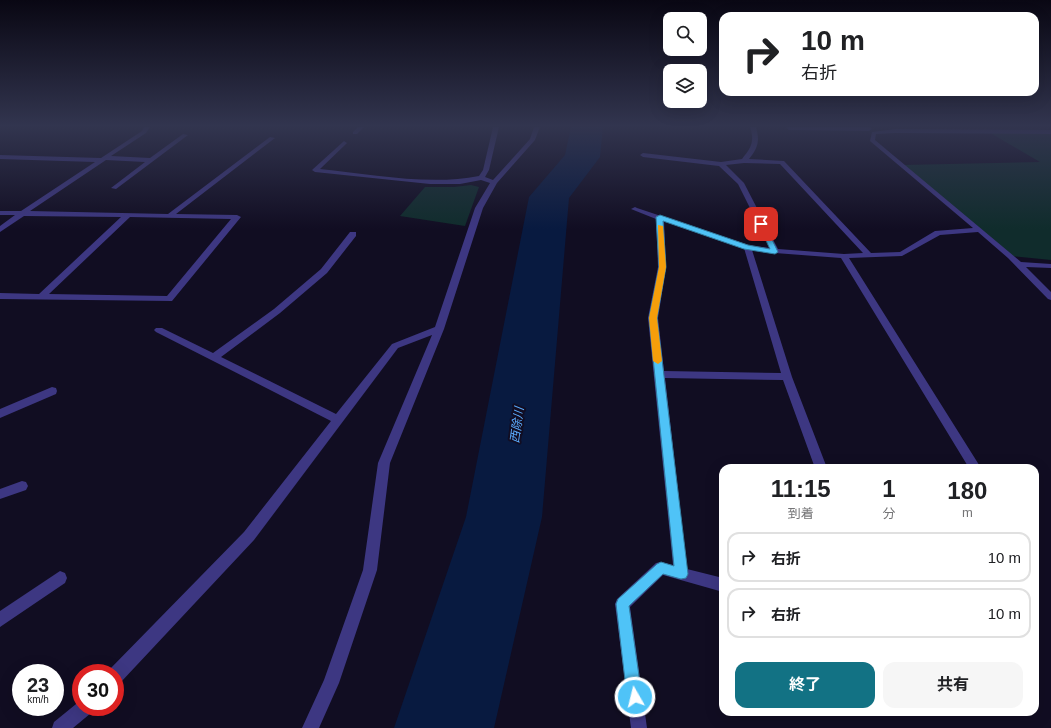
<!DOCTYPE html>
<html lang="ja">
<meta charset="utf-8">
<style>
body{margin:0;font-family:Arial,"Noto Sans JP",sans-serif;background:#f6f6f6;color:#202124;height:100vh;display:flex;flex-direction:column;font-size:15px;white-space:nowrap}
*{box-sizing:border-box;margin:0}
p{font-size:13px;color:#757577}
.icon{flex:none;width:22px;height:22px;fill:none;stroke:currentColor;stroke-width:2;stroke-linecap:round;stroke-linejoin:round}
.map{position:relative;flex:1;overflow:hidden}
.sheet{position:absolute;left:719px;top:464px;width:320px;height:252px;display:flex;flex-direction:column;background:#fff;border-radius:12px;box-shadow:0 4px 16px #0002}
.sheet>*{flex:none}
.banner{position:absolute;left:719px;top:12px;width:320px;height:84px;border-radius:12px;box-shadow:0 4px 16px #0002;background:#fff;color:#202124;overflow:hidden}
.tools{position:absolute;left:663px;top:12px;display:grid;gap:8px}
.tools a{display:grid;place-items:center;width:44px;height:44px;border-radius:8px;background:#fff;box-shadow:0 4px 16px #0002;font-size:20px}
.speed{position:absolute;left:12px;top:664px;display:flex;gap:8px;font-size:20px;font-weight:700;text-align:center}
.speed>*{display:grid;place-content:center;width:52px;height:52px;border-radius:50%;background:#fff;box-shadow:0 4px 16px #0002;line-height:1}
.speed small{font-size:10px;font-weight:400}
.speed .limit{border:6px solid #d22;background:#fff;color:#111}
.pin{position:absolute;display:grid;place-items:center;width:34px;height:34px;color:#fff;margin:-17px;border-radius:8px;box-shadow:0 2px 6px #0006}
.me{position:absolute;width:44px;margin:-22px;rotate:352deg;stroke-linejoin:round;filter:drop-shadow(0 0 3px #0008)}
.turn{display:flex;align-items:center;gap:14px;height:84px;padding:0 16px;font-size:18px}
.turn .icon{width:52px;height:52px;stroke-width:2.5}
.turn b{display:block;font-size:28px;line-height:34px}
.eta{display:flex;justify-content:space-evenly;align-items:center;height:68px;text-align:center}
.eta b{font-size:24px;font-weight:700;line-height:28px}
.primary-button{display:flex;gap:8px;margin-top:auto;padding:8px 16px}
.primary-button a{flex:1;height:46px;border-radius:12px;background:#127284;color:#fff;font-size:16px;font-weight:700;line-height:46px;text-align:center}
.primary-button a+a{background:#f6f6f6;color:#202124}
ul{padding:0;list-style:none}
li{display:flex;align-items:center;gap:12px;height:50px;margin:0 8px 6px;padding:0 8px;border:2px solid #e0e0e0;border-radius:12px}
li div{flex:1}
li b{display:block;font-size:15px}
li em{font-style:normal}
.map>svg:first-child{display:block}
.green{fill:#102c2c}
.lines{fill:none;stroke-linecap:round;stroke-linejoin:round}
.river{fill:#081a40;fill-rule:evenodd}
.minor{fill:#3d3782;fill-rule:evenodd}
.route{fill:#4fc3f7;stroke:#337fa1}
.slow{fill:#f59e0b}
.labels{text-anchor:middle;stroke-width:4;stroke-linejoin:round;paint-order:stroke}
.water-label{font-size:12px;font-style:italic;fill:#5cadff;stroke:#110d22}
</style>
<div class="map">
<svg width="1051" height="728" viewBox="0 0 1051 728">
<rect width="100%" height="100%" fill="#110d22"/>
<path class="green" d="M987,131L1051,132V260L1011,256L902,165L1040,162Z
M471,185L479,187L465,226L400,216L425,187H454Z"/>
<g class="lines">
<path class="river" d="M571,127H603L600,157L569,198L542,517L494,728H394L466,517L529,197L565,155Z"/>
<path class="minor" d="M144,127H150L146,133L111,156L150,158L183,134L188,135L116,189L111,188L145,162L106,160L30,211L168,214L270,137L275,138L176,214L237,215L241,217L172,301L0,299V293L39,294L121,217L24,216L0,232V226L15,215H0V211H21L95,162L0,159V155L101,158L142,131ZM130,217L231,219L167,296L49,294Z
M358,127H364L357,134H353V132Z
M493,127H499L489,170L485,177L493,180L530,139L534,127H540L535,140L497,183L483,208L444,329L390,463L377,570L339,683L319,728H302L324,680L363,570L378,463L432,335L398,348L254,540L121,682L115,684V673H108L109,670L244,532L331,421L156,332L154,330L156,328H162L213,353L274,309L321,269L350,232H356V236L327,273L280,313L221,357L336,414L392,344L435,327L475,208L490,183L481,180L460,184H430L315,172L312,170L344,141L347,143L346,144L320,169C370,174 429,186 479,176L483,170Z
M750,127H756C760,141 758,148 749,159L784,161L871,253L900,252L935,231L973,228L870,141L872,132L895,129L1051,130V134L895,133L876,134L875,140L1021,262L1051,264V268L1026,267L1051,292V300L1048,299L1008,258L978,232L940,235L902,256L849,258L981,468H969L841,258L775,253L752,250L792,377L827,468H815L783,380L665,378L687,569L723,578V592L663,575L630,607L647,728H631L615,604L617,599L656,563L661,562L673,565L648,318L658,267L656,219L631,209L635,207L637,208L748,245L770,248L738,184L719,166L643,157L640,155L643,153L721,162L742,159C751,148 755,142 750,127ZM744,163L780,164L863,253L844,254L778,249L744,183L726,165ZM664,221L744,248L781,373L664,371L658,318L666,267Z
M788,127H869L872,129L869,131L789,130L786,128Z
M52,387L56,388L57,391L56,394L0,418V409Z
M22,481L26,482L28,486L26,490L0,499V489Z
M60,571L65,573L67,578L65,583L0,627V611Z
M81,700V707H93L91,713L73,728H52L54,722Z"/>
</g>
<linearGradient id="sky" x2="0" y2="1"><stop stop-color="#090713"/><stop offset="0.55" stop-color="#32354f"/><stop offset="1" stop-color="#32354f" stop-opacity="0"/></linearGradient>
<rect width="1051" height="229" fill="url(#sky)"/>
<path class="route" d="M660,215L748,245L770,249L758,224L764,223L778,252L775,254L744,249L663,221L666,267L657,318L688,574L686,578L681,579L663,574L629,606L642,697L640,702L635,704L629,702L627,697L616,604L618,599L657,564L661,562L674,566L649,318L659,267L656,217Z"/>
<path class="slow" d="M658,225L663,226L666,267L657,318L662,361L658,364L653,361L649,318L659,267Z"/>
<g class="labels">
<g class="water-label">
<text transform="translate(517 425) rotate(-82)" y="4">西除川</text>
</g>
</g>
</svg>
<div class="tools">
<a><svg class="icon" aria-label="search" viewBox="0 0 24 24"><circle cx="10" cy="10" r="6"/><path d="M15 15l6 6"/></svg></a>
<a><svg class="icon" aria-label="layers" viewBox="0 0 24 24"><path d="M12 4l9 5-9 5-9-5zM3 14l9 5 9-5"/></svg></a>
</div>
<div class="speed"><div>23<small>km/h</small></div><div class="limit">30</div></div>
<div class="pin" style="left:761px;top:224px;background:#d93025"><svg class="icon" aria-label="arrive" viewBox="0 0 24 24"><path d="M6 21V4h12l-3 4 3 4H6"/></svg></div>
<svg class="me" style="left:635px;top:697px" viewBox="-20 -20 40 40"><circle r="17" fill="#4fc3f7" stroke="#fff" stroke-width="3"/><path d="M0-11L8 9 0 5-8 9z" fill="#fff"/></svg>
<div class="banner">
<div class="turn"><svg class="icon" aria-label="right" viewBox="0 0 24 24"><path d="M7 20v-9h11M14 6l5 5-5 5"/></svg><div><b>10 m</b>右折</div></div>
</div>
<section class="sheet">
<div class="eta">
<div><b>11:15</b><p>到着</p></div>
<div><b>1</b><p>分</p></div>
<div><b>180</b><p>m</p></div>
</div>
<ul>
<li><svg class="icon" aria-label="right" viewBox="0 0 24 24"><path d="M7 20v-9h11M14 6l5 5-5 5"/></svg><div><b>右折</b></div><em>10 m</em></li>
<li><svg class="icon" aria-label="right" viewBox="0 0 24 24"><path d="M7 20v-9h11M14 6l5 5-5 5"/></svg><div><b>右折</b></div><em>10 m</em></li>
</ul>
<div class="primary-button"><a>終了</a><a>共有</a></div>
</section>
</div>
